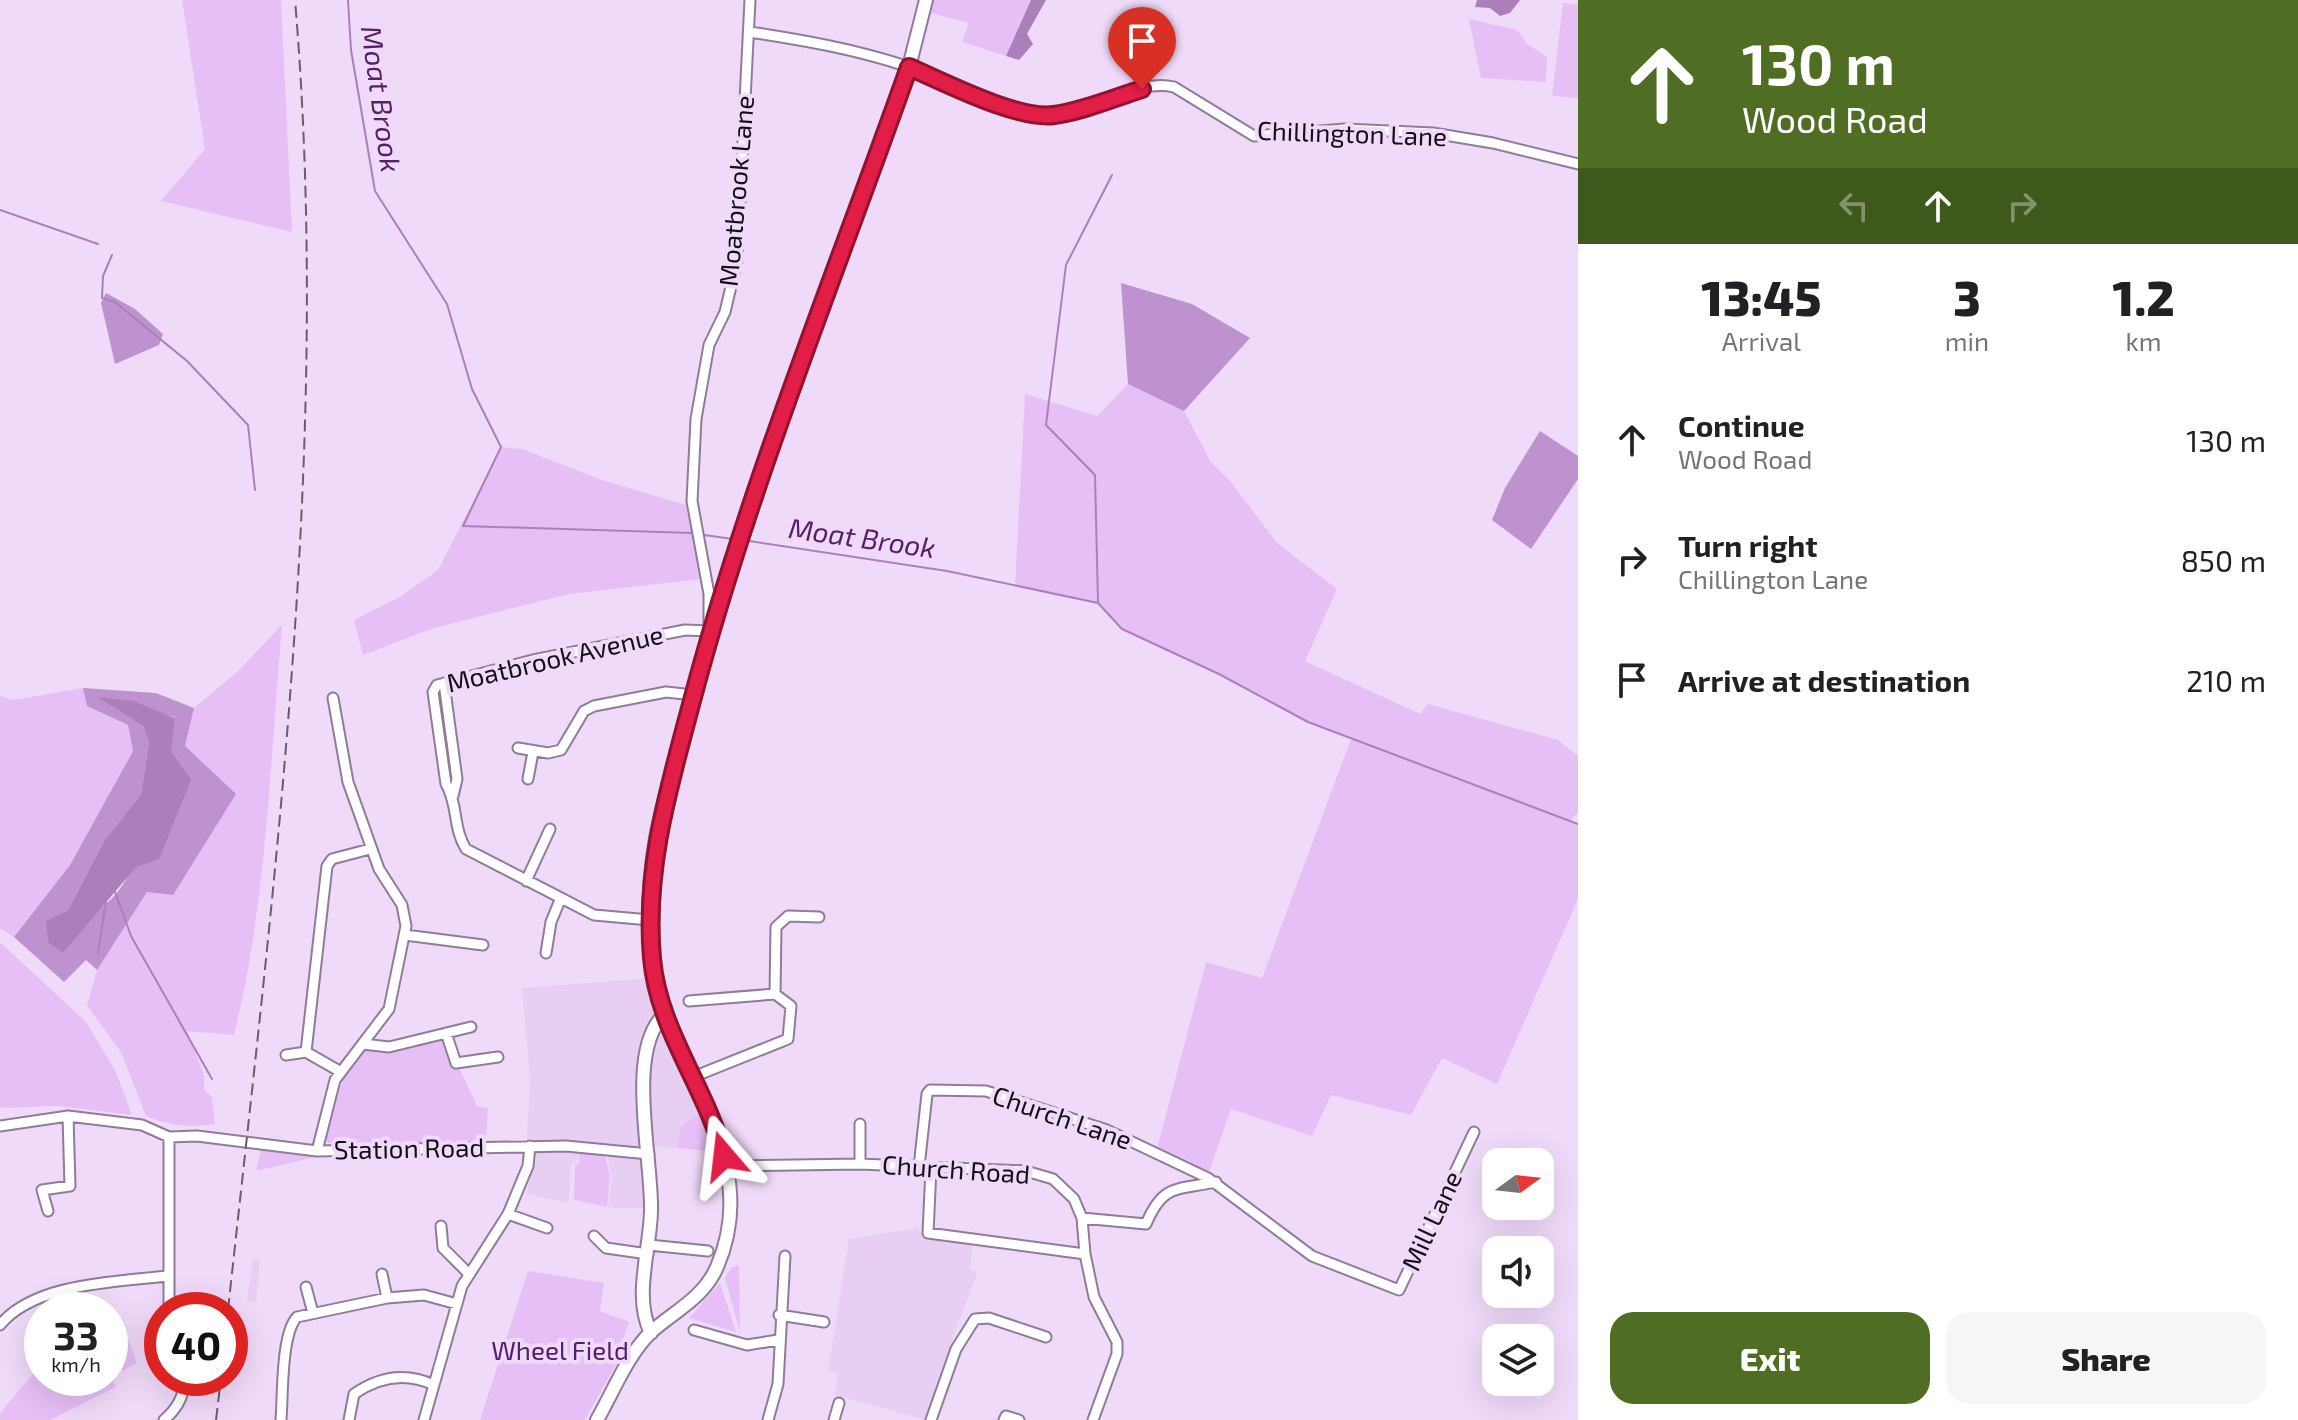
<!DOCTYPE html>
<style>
body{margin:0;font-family:"Exo 2",sans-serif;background:#f6f6f6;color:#202124;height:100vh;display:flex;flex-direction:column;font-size:30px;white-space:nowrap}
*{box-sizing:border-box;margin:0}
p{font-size:26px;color:#757577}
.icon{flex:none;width:44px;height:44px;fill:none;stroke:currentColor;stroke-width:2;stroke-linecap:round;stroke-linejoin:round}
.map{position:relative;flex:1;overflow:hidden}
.sheet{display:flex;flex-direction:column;background:#fff;width:720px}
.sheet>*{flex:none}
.banner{background:#4f6e23;color:#fff;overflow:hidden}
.needle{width:52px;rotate:75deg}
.tools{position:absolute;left:1482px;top:1148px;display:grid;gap:16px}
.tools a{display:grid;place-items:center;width:72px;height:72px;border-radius:16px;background:#fff;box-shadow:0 8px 32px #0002;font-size:40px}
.speed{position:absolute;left:24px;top:1292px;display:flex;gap:16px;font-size:40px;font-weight:700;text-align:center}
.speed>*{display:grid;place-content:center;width:104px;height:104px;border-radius:50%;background:#fff;box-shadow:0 8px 32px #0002;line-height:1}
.speed small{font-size:20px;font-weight:400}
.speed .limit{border:12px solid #d22;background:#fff;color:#111}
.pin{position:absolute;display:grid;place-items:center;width:68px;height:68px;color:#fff;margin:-82px -34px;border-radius:50% 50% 50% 0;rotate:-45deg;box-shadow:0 0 8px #0007}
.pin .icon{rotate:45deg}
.me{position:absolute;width:88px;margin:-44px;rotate:343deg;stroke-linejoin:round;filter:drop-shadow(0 0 6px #0008)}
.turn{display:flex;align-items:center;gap:28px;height:168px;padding:0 32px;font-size:36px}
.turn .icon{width:104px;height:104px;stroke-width:2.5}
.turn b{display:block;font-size:56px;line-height:68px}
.lanes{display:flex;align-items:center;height:76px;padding:0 32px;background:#0003;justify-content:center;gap:40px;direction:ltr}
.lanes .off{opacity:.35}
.eta{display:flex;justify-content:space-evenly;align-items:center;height:136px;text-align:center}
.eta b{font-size:48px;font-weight:800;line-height:56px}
.primary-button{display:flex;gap:16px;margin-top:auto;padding:16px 32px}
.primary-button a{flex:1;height:92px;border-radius:24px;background:#4f6e23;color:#fff;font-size:32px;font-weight:800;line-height:92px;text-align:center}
.primary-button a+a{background:#f6f6f6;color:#202124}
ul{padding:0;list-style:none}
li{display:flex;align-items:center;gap:24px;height:120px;padding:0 32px}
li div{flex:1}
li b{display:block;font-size:30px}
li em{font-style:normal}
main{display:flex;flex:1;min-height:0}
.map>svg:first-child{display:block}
.built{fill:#e9cef4}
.green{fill:#e7bff7}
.forest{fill:#bd92ce;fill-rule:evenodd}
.water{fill:#aa7fba}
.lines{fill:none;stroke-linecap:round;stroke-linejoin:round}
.stream{stroke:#aa7fba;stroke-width:2}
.street-casing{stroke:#907b98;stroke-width:13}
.secondary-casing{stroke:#907b98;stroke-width:16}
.street{stroke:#fff;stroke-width:9}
.secondary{stroke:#fff;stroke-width:12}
.rail{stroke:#695c6f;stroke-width:2;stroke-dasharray:12 6;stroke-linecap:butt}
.route-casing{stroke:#92132f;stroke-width:20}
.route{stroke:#e11d48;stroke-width:14}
.labels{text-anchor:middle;stroke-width:8;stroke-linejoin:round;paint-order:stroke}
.street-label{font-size:26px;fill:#160e19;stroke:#f0daf9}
.park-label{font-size:26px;fill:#562069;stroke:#f0daf9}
.water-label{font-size:28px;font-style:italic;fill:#562069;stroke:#f0daf9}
</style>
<main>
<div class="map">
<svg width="1578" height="1420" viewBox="0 0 1578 1420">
<rect width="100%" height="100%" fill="#f0daf9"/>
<path class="built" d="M651,978L700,1112L681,1126L677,1148L646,1146L649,1208H608L612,1178L606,1154L579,1151L577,1162L571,1165L569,1203L527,1194L538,1141L527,1138L530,1081L522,988Z
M917,1228L920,1232L973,1243L970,1269L978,1271L936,1383L926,1420L835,1395L837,1373L828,1371L849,1239Z
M253,1258L260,1259L256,1302H247Z"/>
<path class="green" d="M182,0H281L292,232L161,201L205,149Z
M934,0H1031L1006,56L962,42L969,23L931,13Z
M1563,3L1578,5V98L1552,96Z
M1469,19L1517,30L1527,44L1547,57L1546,82L1481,78Z
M1128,384L1184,411L1211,462L1231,482L1277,543L1337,589L1305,661L1420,714L1428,704L1558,740L1578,756V813L1568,822L1578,824V899L1497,1084L1442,1058L1411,1115L1331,1095L1312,1136L1231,1109L1209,1172L1157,1149L1206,962L1262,978L1351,739L1308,722L1219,674L1122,629L1098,603L1015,586L1025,394L1097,416Z
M501,447L522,449L605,481L686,505L701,579L569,594L434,628L363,655L354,620L400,597L438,570Z
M282,625C270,761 267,902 234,1035L187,1031L204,1075V1090L212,1097L215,1124C188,1128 171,1126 146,1116L121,1052L87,1006L97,970L147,892L173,895L185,746L194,708L237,672Z
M83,688L88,706L128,725L133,751L70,865L14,937L0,928V696L13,700Z
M0,942L86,1022L115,1070L132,1115L59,1106L0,1108Z
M445,1038L477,1106L488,1108L486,1143H328L326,1139L344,1074L366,1047Z
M700,1112L710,1151L677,1148L681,1126Z
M261,1150L312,1155L316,1157L256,1171Z
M579,1153L605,1155L610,1176L607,1207L574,1200L575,1165L579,1164Z
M739,1265L740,1332L725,1278L731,1268Z
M528,1271L604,1283L600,1311L629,1322L614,1368L585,1420H480Z
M720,1283L736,1332L689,1318Z
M128,1339L137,1363L122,1371L118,1363L110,1367V1342Z
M42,1363V1378H110V1372L116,1387L50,1420H0V1413Z"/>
<path class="forest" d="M1121,283L1192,304L1250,338L1184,411L1128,384Z
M106,293L135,309L163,334L159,345L115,364L101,303Z
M1540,431L1578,456V479L1531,549L1492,520L1505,488Z
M83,688L156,693L194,708L185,746L236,794L173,895L147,892L97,970L86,960L64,982L14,937L70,865L133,751L128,725L87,706ZM99,698L175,717C169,764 143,884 100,908C85,916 62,918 46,922L68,910L104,841L141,794L149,742L143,726Z"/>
<path class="water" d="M1031,0H1046L1027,34L1033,44L1019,60L1006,56Z
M1477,0H1520L1510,13L1500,16L1490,8L1475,7Z
M97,697L133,701L175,718L171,751L191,780L159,859L136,867L63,953L48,942L46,921L68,910L104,841L141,794L149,742L143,726Z"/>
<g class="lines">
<path class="stream" d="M348,0L351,50L375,191L447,304L472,389L501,447L463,526L693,533
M0,210L98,244
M112,255L103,276L102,298L115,302L187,361L248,425L255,490
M704,535L733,539
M743,540L947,571L1098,603L1122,629L1219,674L1308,722L1578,824
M1098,602L1095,475L1046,425L1066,265L1112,175
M115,892L131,936L212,1079
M98,953L106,901"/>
<g class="street-casing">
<path id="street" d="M750,32C803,40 854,49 906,66C950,80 991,109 1038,114C1083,120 1132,77 1174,87L1254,136L1345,129L1433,133L1493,143L1578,164
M444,683L457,779L453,796
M518,748L548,753L561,750L584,711L594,706L666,692L694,695
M528,779L533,752
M526,881L550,829
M650,920L594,915L466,849C453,829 458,804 446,784L433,692L437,685L533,660L685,630L709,631V594L692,501L696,419L709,345L725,312L737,261L750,0
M405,935L483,945
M546,953L551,922L560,900
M689,1001L775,994
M446,1033L456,1063L498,1057
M363,1044L389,1047L471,1027
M286,1055L306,1052
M341,1072L306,1052L327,866L332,859L370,849
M693,1077L788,1039L791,1006L775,994L776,927L788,916L819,917
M860,1124V1164
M0,1126L68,1116L142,1125L169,1137L197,1136L317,1151L566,1146L649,1154
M169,1137V1310
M317,1151L335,1080L389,1009L406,926L402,905L379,869L348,782L333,698
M726,1166L860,1164L1026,1171L1053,1179L1074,1199L1082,1218L1085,1254L1094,1297L1117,1342V1354L1093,1420
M919,1167L927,1094L930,1090L986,1091L1107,1130L1208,1178L1312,1256L1399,1290L1474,1132
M931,1168L928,1233L1085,1254
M48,1211L42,1190L70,1186L68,1116
M508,1214L547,1228
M1082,1218L1146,1224C1163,1184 1176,1190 1216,1182
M441,1226L443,1248L469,1274
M594,1236L606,1248L648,1254
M649,1245L708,1251
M382,1274L387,1298
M306,1287L313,1313
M779,1315L824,1322
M0,1325C34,1283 116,1282 167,1276
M694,1330L747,1345L778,1340
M164,1420C177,1409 185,1395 184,1378
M281,1420C283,1395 281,1334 297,1317L387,1298L424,1295L457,1304
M349,1420L354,1394C380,1376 406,1372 434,1385
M424,1420L462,1286L508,1214L528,1166L530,1146
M768,1420L778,1384L785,1256
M834,1420L839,1403
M931,1420L956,1349L975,1319L989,1318L1046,1337
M1004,1420L1006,1416L1019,1420"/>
</g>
<g class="secondary-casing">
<path id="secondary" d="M651,1333C633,1298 650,1250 651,1212C653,1162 625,1051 664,1015
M597,1420C613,1392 627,1356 650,1333C674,1311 703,1299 717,1267C760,1167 689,1095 661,1005C645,953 647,891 656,838C665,790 681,743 693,697C750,483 835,276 909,67L926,0"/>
</g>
<use href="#street" class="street"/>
<use href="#secondary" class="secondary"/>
<path class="rail" d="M228,1310C275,874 332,439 295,0
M216,1420L221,1378"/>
</g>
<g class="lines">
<g class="route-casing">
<path id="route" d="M724,1156C706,1087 658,1030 652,958C644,867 670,784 693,697C750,483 835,276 909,67C944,82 1017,120 1054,115C1083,111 1114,98 1142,89"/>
</g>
<use href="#route" class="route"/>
</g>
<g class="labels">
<g class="street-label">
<text transform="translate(1352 134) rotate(2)" y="9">Chillington Lane</text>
<text transform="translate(737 191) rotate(-85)" y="9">Moatbrook Lane</text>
<text transform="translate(555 659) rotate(-13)" y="9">Moatbrook Avenue</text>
<text transform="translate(1062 1118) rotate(19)" y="9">Church Lane</text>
<text transform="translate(409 1149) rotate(-1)" y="9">Station Road</text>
<text transform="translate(956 1170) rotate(4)" y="9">Church Road</text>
<text transform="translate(1432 1221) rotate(-65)" y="9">Mill Lane</text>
</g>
<g class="park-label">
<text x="560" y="1360">Wheel Field</text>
</g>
<g class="water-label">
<text transform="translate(381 99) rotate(82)" y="10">Moat Brook</text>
<text transform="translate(862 538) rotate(8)" y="10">Moat Brook</text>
</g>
</g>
</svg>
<div class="tools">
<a><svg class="needle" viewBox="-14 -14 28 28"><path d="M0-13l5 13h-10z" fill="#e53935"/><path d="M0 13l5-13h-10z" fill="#757577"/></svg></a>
<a><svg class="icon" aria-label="sound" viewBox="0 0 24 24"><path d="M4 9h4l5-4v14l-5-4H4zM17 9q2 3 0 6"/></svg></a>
<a><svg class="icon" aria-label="layers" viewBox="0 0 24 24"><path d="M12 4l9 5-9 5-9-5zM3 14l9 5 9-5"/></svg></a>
</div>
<div class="speed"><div>33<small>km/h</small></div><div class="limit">40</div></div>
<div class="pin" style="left:1142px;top:89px;background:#d93025"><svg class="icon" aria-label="arrive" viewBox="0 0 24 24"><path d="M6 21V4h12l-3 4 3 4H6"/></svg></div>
<svg class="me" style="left:724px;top:1156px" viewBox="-20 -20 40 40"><path d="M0-17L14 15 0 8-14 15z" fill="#e11d48" stroke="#fff" stroke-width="4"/></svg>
</div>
<section class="sheet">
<div class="banner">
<div class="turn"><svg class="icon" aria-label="ahead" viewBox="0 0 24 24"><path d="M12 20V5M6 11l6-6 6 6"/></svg><div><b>130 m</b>Wood Road</div></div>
<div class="lanes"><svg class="icon off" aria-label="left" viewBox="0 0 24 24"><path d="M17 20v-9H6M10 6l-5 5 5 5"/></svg><svg class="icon" aria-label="ahead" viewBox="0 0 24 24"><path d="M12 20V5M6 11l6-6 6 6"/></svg><svg class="icon off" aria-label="right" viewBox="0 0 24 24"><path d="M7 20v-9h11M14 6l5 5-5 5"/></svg></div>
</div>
<div class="eta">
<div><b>13:45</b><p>Arrival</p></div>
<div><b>3</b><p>min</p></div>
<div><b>1.2</b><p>km</p></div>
</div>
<ul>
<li><svg class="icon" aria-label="ahead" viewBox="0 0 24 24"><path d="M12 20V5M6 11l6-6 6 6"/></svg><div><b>Continue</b><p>Wood Road</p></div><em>130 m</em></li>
<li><svg class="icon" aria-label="right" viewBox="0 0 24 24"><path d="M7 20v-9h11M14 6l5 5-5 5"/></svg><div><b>Turn right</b><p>Chillington Lane</p></div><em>850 m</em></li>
<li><svg class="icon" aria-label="arrive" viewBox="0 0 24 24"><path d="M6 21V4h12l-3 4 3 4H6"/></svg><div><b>Arrive at destination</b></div><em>210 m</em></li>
</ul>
<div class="primary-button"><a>Exit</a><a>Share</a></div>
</section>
</main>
